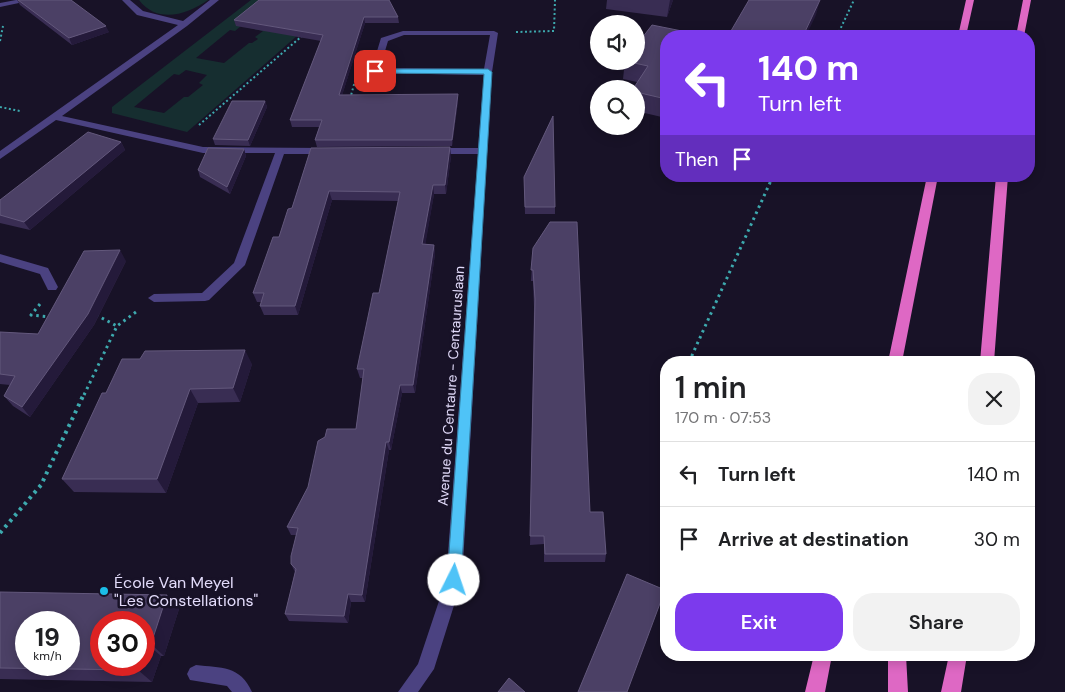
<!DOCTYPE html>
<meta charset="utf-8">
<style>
body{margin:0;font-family:"DM Sans",sans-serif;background:#f2f2f2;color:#202124;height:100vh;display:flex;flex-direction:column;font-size:19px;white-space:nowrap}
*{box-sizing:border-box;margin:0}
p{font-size:16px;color:#757577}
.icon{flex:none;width:28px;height:28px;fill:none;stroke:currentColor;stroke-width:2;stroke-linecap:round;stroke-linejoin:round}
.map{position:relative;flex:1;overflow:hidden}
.details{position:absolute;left:660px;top:356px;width:375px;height:305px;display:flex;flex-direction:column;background:#fff;border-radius:20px;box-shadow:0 2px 12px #0003}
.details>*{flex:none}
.top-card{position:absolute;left:660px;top:30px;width:375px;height:152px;border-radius:20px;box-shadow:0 2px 12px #0003;background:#7c3aed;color:#fff;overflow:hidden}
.fabs{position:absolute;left:590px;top:15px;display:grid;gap:10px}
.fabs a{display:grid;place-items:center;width:55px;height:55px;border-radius:50%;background:#fff;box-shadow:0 2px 12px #0003;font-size:25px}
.speed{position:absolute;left:15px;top:611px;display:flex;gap:10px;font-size:25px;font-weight:700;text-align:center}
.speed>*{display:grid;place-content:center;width:65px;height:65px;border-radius:50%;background:#fff;box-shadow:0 2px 12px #0003;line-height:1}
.speed small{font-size:12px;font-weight:400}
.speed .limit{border:8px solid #d22;background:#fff;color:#111}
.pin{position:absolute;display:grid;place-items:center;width:42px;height:42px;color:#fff;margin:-21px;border-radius:10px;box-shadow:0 2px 8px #0006}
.me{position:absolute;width:55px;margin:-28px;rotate:4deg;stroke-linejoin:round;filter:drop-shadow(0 0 4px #0008)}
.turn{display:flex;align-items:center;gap:18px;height:105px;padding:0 15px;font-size:22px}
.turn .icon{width:65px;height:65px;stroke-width:2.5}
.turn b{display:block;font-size:35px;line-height:42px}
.then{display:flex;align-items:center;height:48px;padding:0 15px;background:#0003;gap:10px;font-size:19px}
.round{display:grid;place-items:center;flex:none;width:52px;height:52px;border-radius:20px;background:#f2f2f2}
.headline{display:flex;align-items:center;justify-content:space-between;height:85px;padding:0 15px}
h1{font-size:30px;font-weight:600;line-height:38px}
.button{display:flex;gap:10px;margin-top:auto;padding:10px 15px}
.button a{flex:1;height:58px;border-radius:20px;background:#7c3aed;color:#fff;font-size:20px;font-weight:600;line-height:58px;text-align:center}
.button a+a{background:#f2f2f2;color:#202124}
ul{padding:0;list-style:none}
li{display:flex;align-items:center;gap:15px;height:65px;padding:0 15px;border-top:1px solid #e0e0e0}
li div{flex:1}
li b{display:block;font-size:19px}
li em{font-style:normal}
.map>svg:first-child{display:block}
.green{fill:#162e30;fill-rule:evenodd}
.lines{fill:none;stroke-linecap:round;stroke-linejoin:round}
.path-far2{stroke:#3da9ae;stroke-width:2;stroke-dasharray:2 2.5;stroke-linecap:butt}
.path-far1{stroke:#3da9ae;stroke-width:3;stroke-dasharray:2.5 4;stroke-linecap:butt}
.path{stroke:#3da9ae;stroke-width:4;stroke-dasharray:3 4.5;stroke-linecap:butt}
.service{fill:#4b4281;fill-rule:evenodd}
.minor{fill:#4b4281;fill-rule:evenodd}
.trunk{fill:#de68c4;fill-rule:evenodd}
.wall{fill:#392d53}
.shaded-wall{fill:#241a3a}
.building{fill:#4b4065;stroke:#63587c;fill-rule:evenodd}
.route{fill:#4fc3f7;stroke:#337fa1}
.poi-dot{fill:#1bbde8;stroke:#181227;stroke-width:2}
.labels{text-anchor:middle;stroke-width:5;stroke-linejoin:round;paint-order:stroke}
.street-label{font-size:14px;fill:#e3dcfb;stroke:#181227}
.near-poi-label{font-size:16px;fill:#e3dcfb;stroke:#181227;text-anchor:start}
</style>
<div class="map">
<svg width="1065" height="692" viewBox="0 0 1065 692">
<rect width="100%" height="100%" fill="#181227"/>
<path class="green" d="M139,0H208C187,15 157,24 139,0Z
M251,0H268L322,14L187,132L112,113V107ZM241,26L263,31L255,37L258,39L252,43H249L224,63L196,58L230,30L235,31ZM186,70L207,75L199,83L203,85L188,97H184L164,113L134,107L174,74L179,75Z"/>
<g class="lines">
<path class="path-far2" d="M516,32L554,31L555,0
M837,36L854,0
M0,41L3,26
M350,99L355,81
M0,107L20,111
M199,125L302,36"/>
<path class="path-far1" d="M40,304L31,315L50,317
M96,315L117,326
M689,362L773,176
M84,395L117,326L136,312"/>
<path class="path" d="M0,533L41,485L84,394"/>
<path class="service" d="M196,665C221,668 240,665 252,692H232L227,686L190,680L187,674L190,668Z"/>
<path class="minor" d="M16,0H33L0,7V3Z
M122,0H130L143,11L183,21L210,0H219L187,26L62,116L203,147L325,148L330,151L325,154H284L245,265L209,300L205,301L154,302L148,298L154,294L202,293L234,263L275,153H203L56,120L0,159V151L178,25L137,15Z
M403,31H494L498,33L492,72L462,580L434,669L418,692H398L418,664L446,580L478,154H435L430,151L435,148H478L484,75L372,73L371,71L381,38ZM404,35H490L484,69L380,68L388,41Z
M0,254L48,268L58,287L56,290H48L40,274L0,262Z"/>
<path class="trunk" d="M966,0H974L966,36H958Z
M1023,0H1031L1024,36H1016Z
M927,176H938L902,362H888Z
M996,176H1008L994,362H980Z
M814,655H832L825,692H805Z
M888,655H906L908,692H888Z
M949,655H967L961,692H941Z"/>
</g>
<path class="wall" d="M17,0H71L109,32L72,45L20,5Z
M259,0L398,17L399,23H365L342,95L458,101L452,146L317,147L315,140L319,127H292L290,120L321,41L236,26L234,20Z
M607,0H673L667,17L606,9Z
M666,36V118L636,111V89L637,82L623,79L625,61Z
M265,101L267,107L250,146L215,145L213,139Z
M121,142L125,150L30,230L0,223V200Z
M311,148L451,156L446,194H434L425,244L434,245L435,254L415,393H402L391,450H389L365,602H351L348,623L289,621L285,614L295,572L291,564L296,535H291L287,527L356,429L363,378H360L357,369L379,293L398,201L332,200L298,315H264L260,306L261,302H257L253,293L292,208Z
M244,149L246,156L230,194L200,177L198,170Z
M524,177L555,207V214H525Z
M533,248L590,512L606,554L605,562H544V544L530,545L534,307L533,281H531Z
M126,261L94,325L30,417L13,406L4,396L10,385L0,384V332L38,334Z
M252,364L240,402L198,403L166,493L74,492L62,479L106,393Z
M0,592L179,609L164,656H161L152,682L0,679Z"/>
<path class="shaded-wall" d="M670,0H673L667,17Z
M820,0L816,15L806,36H803Z
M364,17L365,23L340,102L339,95Z
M106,26L109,32L72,45L69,38Z
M458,94V101L452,146V140Z
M265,101L267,107L250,146L248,140Z
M121,142L125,150L30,230L24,222Z
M450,147L451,156L446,194L445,185Z
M244,149L246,156L230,194L227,187Z
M433,185L434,194L424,253L422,244Z
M329,191L332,200L298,315L295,306Z
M434,245L435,254L415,393L413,385Z
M120,250L126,261L94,325L30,417L22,407Z
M245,350L252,364L240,402L233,388Z
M400,385L402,393L391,450L389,442Z
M190,389L198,403L166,493L157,479Z
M386,442L389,450L365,602L362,595Z
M348,594L351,602L348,623L344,616Z
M167,595L179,609L164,656L151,644Z
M147,644L161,656L152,682L138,670L140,665H144V654Z"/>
<path class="building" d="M18,0H71L106,26L69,38Z
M259,0H389L398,17H364L339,95L458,94L452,140H315L322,120H290L323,35L234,20Z
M749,0H820L803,36H728Z
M652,25L707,36H666V99L636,92V89H633L648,66L625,61H636V46Z
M232,101H265L248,140L213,139Z
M553,116L555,207H525L524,177Z
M88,132L121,142L24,222L0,215V200Z
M450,147L445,185H433L422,244L434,245L413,385H400L389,442H386L362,595L348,594L344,616L285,614L296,569L291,564V556L298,528L287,527L308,487L318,441L325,437L327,429H356L364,369H357L373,293H379L400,192L329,191L295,306H260L264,293H253L273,237H279L288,209L292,208L311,148Z
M208,148L244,149L227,187L198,170Z
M550,222H577L590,512H603L606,554H545L544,536H530L535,299L533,270H531L533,248Z
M120,250L88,314L22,407L4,396L15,376L0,374V332L38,334L84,251Z
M245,350L233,388L190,389L157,479H62L102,393H106L122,359H140L145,351Z
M627,574L665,590L627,692H578Z
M0,592L167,595L151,644H147L144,654V622H101V665H140L138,670L0,668ZM26,622H69V665H26Z
M509,678L525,692H498Z"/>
<path class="route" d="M372,69H488L492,72L461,580L459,585L454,587L449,585L447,580L484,74L375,73L372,72Z"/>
<circle class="poi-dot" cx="104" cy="591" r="5"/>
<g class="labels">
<g class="street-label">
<text transform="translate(451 386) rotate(-86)" y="5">Avenue du Centaure - Centauruslaan</text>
</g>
<g class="near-poi-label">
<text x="114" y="588">École Van Meyel<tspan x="114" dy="18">"Les Constellations"</tspan></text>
</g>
</g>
</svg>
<div class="fabs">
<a><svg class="icon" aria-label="sound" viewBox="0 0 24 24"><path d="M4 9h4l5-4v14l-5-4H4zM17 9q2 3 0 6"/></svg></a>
<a><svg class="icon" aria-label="search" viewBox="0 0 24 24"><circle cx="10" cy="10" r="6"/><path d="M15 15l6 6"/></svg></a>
</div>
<div class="speed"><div>19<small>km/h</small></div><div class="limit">30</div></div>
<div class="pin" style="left:375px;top:71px;background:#d93025"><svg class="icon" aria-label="arrive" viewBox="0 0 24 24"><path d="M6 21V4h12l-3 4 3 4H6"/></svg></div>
<svg class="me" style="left:454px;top:580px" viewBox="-20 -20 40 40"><circle r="19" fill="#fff"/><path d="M0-13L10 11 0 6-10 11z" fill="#4fc3f7"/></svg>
<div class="top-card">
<div class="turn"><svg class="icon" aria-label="left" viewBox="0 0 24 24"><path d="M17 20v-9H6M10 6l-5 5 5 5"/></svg><div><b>140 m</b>Turn left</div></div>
<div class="then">Then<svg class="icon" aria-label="arrive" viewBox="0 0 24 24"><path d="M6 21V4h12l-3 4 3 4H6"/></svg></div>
</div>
<section class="details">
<div class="headline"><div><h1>1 min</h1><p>170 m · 07:53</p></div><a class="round"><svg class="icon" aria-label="close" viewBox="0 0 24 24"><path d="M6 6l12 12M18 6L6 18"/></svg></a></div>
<ul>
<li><svg class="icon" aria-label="left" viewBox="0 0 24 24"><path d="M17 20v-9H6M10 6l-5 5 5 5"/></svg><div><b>Turn left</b></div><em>140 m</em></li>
<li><svg class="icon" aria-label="arrive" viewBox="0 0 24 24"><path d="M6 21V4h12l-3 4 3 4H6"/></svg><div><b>Arrive at destination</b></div><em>30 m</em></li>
</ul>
<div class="button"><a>Exit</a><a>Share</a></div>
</section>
</div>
